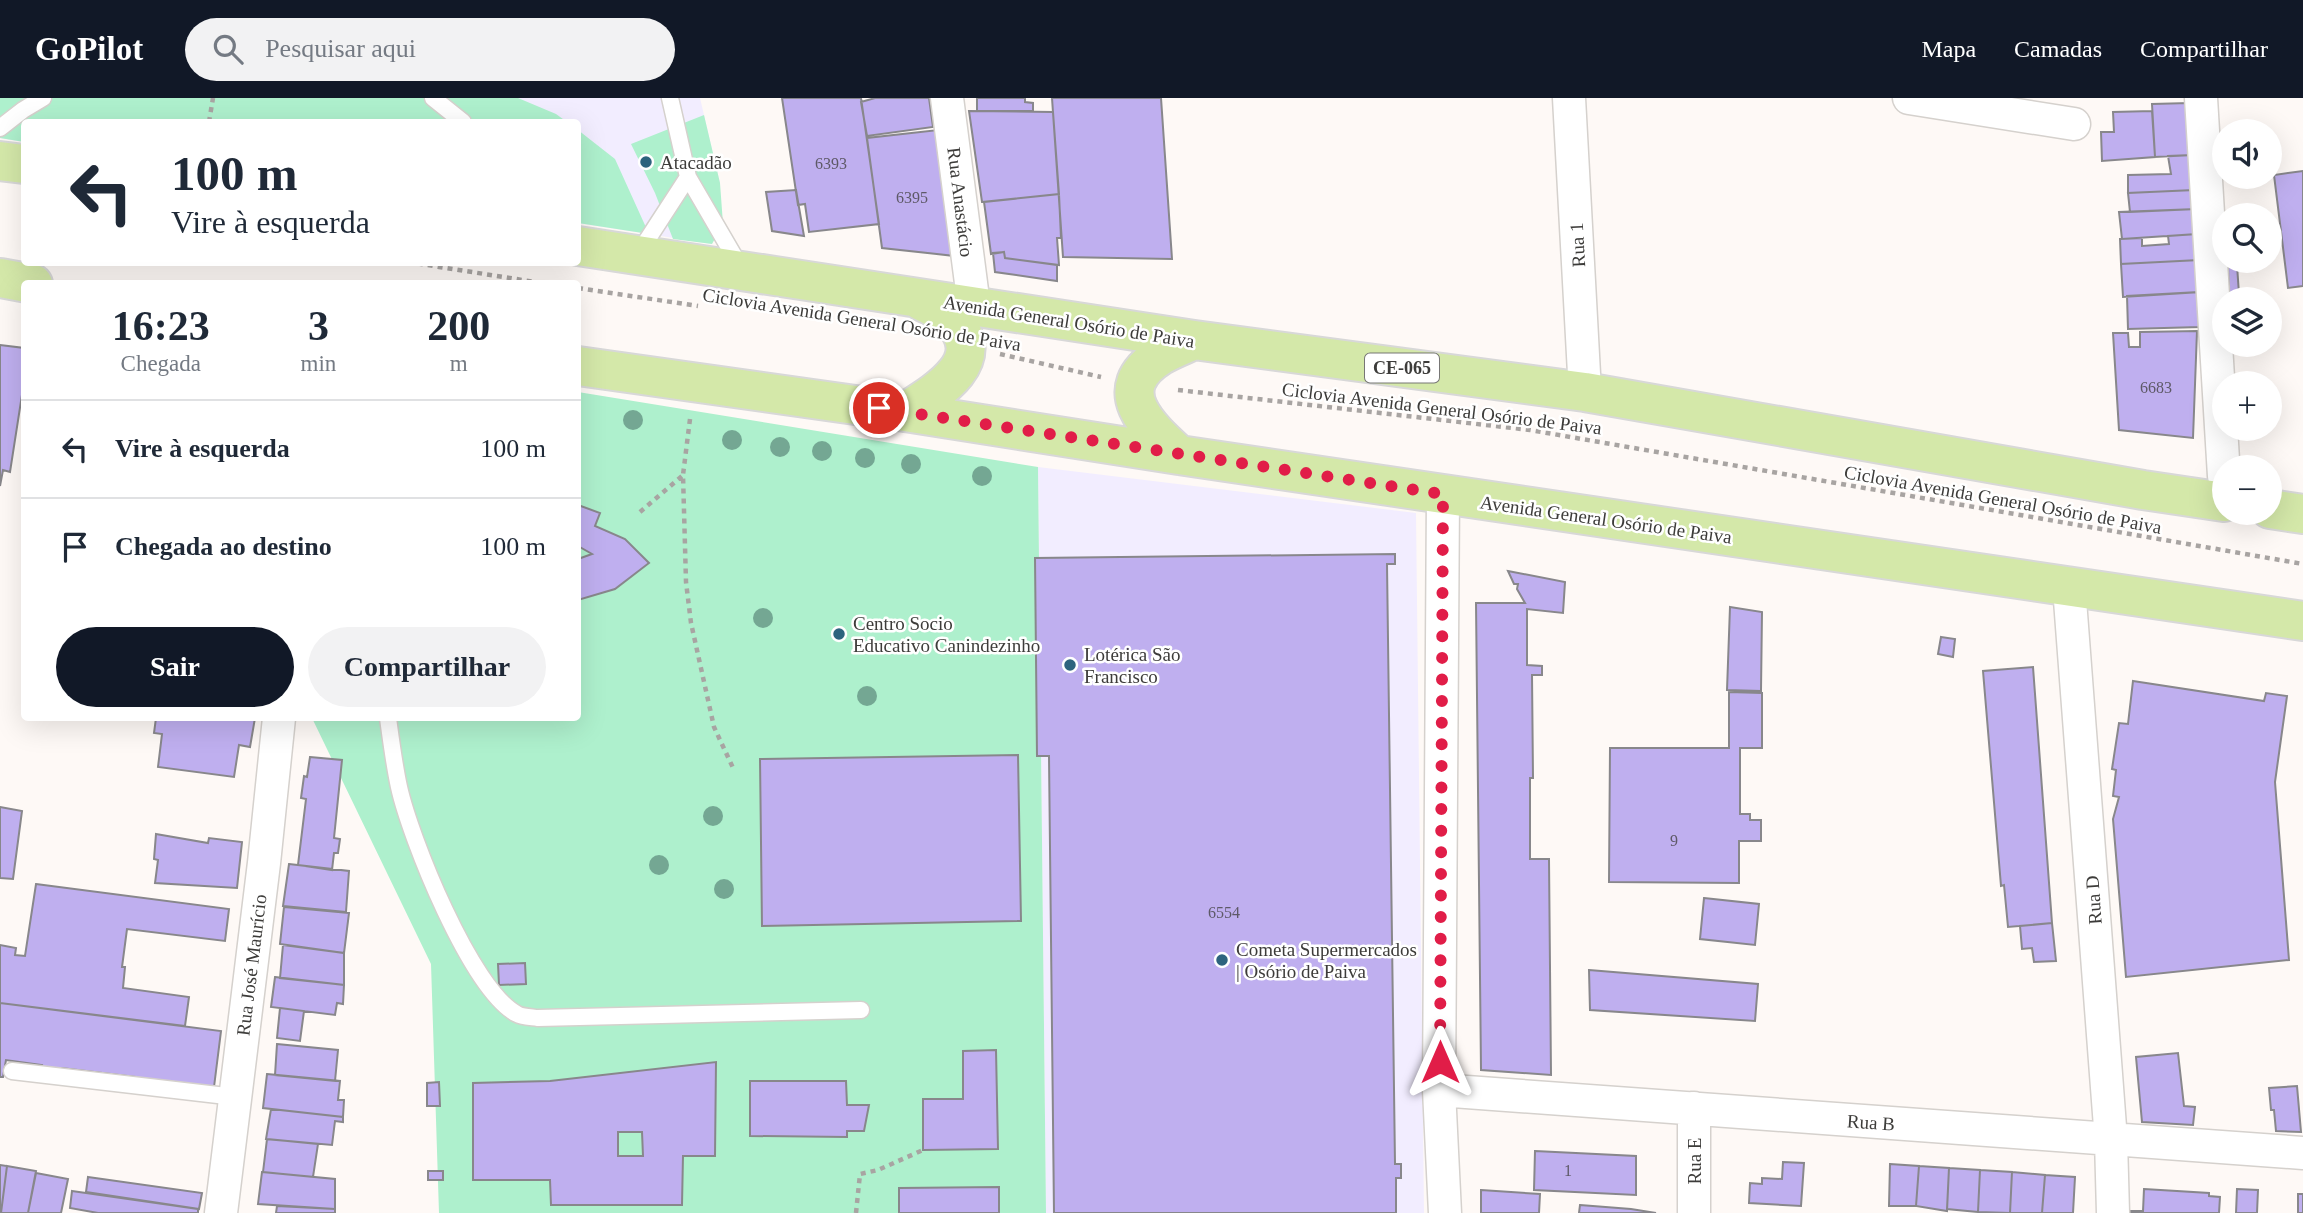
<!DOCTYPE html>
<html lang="pt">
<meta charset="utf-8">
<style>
body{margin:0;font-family:Georgia,serif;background:#f2f2f3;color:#1f2937;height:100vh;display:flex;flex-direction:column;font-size:26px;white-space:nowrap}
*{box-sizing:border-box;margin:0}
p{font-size:23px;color:#747a83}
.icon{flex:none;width:38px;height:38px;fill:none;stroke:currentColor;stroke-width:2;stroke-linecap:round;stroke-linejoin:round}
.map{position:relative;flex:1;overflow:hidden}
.side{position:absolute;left:21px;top:182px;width:560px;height:441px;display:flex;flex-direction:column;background:#fff;border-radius:7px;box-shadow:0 7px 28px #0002}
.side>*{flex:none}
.top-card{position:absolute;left:21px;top:21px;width:560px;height:147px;border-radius:7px;box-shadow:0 7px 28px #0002;background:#fff;color:#1f2937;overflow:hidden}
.tools{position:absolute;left:2212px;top:21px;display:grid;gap:14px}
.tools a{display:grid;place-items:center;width:70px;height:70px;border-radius:50%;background:#fff;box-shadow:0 7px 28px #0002;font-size:35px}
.pin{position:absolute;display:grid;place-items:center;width:60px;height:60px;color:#fff;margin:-30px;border:4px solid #fff;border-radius:50%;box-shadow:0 2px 7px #0007}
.me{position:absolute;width:77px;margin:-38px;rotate:0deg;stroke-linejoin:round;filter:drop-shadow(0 0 5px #0008)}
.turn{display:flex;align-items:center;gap:24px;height:147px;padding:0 35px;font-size:32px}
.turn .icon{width:91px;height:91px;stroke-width:2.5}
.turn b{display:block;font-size:49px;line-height:60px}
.eta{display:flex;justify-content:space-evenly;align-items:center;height:119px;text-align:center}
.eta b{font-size:42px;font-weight:800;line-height:49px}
.button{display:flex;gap:14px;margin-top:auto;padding:14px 35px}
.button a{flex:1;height:80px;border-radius:42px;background:#111827;color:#fff;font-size:28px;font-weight:800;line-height:80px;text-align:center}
.button a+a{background:#f2f2f3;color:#1f2937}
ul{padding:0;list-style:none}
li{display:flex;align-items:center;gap:21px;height:98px;padding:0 35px;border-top:2px solid #e0e1e3}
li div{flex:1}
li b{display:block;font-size:26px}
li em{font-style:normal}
header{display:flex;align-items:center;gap:42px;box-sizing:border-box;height:98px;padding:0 35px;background:#111827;color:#fff}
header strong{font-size:33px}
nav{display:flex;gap:38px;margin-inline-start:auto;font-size:24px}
.search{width:490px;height:63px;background:#f2f2f3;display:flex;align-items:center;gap:18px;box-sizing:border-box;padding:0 24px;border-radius:38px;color:#747a83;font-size:26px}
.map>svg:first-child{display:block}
.commercial{fill:#f2edff}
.green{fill:#aef0cd}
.building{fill:#bfafef;stroke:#88878b;stroke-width:2;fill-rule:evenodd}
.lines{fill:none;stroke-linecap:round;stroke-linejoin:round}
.lane-casing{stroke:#d5d1cd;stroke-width:19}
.street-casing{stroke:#d5d1cd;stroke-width:35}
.primary-casing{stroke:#d8d8d8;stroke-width:42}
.path{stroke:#a8a4a2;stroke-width:4.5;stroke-dasharray:5 5;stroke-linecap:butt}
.lane{stroke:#fff;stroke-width:16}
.street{stroke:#fff;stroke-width:32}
.primary{stroke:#d4e8a9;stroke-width:38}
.tree{fill:#74a793}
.route{stroke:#e11d48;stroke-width:12;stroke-dasharray:0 21.6}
.poi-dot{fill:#2d637e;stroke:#fff;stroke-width:2.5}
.labels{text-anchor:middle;stroke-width:5;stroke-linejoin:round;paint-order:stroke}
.number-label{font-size:16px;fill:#5e5967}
.shield{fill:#fff;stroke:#777675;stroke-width:2}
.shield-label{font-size:18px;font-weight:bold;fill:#3d3c3a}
.poi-label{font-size:19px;fill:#3d3c3a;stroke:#fff;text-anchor:start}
.street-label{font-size:19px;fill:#3d3c3a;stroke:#fff}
</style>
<header>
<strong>GoPilot</strong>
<div class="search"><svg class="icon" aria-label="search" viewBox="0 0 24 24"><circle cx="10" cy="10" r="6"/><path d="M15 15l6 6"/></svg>Pesquisar aqui</div>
<nav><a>Mapa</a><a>Camadas</a><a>Compartilhar</a></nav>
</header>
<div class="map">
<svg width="2303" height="1115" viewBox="0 0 2303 1115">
<rect width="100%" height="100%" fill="#fef9f6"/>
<path class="commercial" d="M0,0H700L720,85L712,146L578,125V24H24V44L0,40Z
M1038,369L1416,415L1424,1115H1046Z"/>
<path class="green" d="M0,0H518L556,16L567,24H24V44L0,40Z
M704,17L720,85L723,126L712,146L673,141L655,95L631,46Z
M578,32L615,61L649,136L578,125Z
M578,294L1038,369L1046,1115H439L431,866L312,620H578Z"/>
<path class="building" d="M782,0H861L879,126L809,134L805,106L798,107Z
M875,0H929L933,29L867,38L861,4Z
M977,0H1025V4L1033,5V13H977Z
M1052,0H1161L1172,161L1063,159Z
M2189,5L2192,57L2155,59L2152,6Z
M969,13L1053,14L1059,96L982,104Z
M2152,13L2155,59L2102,63L2101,34H2114L2113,14Z
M938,32L955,158L882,150L867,40Z
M2192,57L2194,92L2128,95V77L2171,76L2168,58Z
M2303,73V188L2288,190L2274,77Z
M796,92L804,138L772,133L766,94Z
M2194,92L2196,111L2130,114L2128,95Z
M1059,96L1061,140H1057L1059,167L1005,160L1004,154L991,156L984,104Z
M2196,111L2197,136L2122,141L2119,114Z
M2197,136L2199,162L2121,166L2120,141L2142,140V148L2169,146L2168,138Z
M1004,154L1005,160L1057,167V183L995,174L993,155Z
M2199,162L2200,194L2123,199L2121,166Z
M2237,167L2239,196L2229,197L2228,168Z
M2198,194L2200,229L2128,231L2127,198Z
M2197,233L2193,340L2119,332L2113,235H2128L2129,249H2140V234Z
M0,247L24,250V284L10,374L3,372L0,388Z
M578,407L600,415L595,428L625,441L649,465L615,491L578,502V461L592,456L578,448Z
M1395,456V466H1387L1395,1066H1401V1080H1396V1115H1054L1049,658H1037L1035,460Z
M1508,473L1565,484L1563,515L1527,511V567L1542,568V577H1532L1533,680H1530V761H1549L1551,977L1481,972L1476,505H1525L1517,491L1518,486H1514Z
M1730,509L1762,514L1761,593L1727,592Z
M1941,539L1955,541L1953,559L1938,556Z
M2033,569L2052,825L2008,829L2004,787L2001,788L1983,573Z
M2133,583L2264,603L2266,595L2287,598L2275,684L2289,862L2126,879L2113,721L2119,699L2113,698L2116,672L2112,671L2119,625L2128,626Z
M1729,594L1762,595V650H1740V716H1750V722H1761V743H1739V785L1609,784L1610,650H1729Z
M156,620H255L250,649L239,647L234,679L158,669L162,636L154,635Z
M1018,657L1021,823L762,828L760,661Z
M310,659L342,662L334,740L340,741L338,755H334L332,772L298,767L306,701L301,700L304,678L307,679Z
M0,709L22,713L13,781L0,780Z
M156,736L208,745L209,740L242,744L237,790L155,785L158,762L154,761Z
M289,766L349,773L346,814L283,808Z
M36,786L229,811L225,843L127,831L122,869H125L123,890L189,899L185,928L0,905V847L16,850L15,857L25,858Z
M1704,800L1759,806L1755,847L1700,841Z
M284,809L349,815L344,855L280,846Z
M2052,825L2056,863L2034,864L2032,850L2022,851L2020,828Z
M283,847L344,855V887L280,880Z
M525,865L526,886L499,887L498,866Z
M1589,872L1758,886L1755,923L1590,912Z
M275,879L344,887L343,906L337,905L335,917L271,909Z
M0,905L221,933L214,989L136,985L137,979L62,970L61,974L41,972L42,967L6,962L3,979H0Z
M280,910L304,913L300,943L277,940Z
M277,946L338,952L335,983L275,977Z
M996,952L998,1051L923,1052V1001H963V953Z
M2178,955L2184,1008L2195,1009L2193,1027L2142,1024L2136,959Z
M716,964L715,1058H683L682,1107H551L550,1082H473V985L550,983ZM618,1034H642L643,1058H618Z
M267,976L340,983L338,1002H344L343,1019L263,1010Z
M750,983H846L847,1007H869L864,1033H847V1039L750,1038Z
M439,984L440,1008H427V985Z
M2297,988L2301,1034L2276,1033L2274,1012H2271L2269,990Z
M271,1011L343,1019V1024L335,1023L332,1047L266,1041Z
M267,1041L318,1046L313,1079L263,1074Z
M1535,1053L1636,1058V1097L1534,1092Z
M1783,1064L1804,1065L1801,1108L1749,1105L1750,1085L1762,1086V1080L1782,1081Z
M1890,1066L1919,1068L1916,1108H1889Z
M0,1067L7,1068L1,1115H0Z
M7,1068L36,1073L28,1115H1Z
M1919,1068L1949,1070L1947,1113L1916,1108Z
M1949,1070L1980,1072L1978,1114L1947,1111Z
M1980,1072L2012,1074L2010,1115L1978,1114Z
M428,1073H443V1082H428Z
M262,1074L335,1081V1111L258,1106Z
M2012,1074L2045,1077L2042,1115H2010Z
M36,1075L68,1081L61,1115H28Z
M2045,1077L2075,1079L2073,1115H2042Z
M88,1079L202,1095L199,1111L86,1094Z
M999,1089V1115H899V1090Z
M2144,1091L2209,1095V1098L2220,1099L2219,1115H2131V1113H2143Z
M2237,1091L2258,1092L2257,1115H2236Z
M1481,1092L1540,1096L1539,1115H1481Z
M72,1093L198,1111V1115H98L70,1110Z
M2298,1096H2303V1115H2298Z
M1580,1107L1631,1111L1656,1115H1579Z
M277,1108L335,1111V1115H276Z"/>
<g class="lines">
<g class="lane-casing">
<path id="lane" d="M433,0L463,24
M670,0L688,79L741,170
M0,30L23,12L43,0
M638,156L688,79
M388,620C391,642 394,666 399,689C410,739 471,892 517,916C522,919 531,919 538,920L861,912
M12,973L235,999"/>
</g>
<g class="street-casing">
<path id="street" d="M947,0L974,208
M1569,0L1585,294
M1909,0L2074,26
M2201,0L2224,378
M1443,396L1439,992L1445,1115
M2069,489L2111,1042L2113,1115
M1439,992L2303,1055
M221,1115L264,765L279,620
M1694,1115V1010"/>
</g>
<g class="primary-casing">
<path id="primary" d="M0,63L24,66
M578,148L1194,242L1585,294L2143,392L2224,404
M0,180L33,186
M578,268L905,314L1179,357L2303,523
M905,314C937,294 990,263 953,223C945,214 931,208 920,202
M1179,357C1148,329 1107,292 1160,258C1170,252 1183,247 1194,242
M2270,411L2303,416"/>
</g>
<path class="path" d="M209,24L213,0
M408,164L548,186
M578,190L698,208
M1000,256L1101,279
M1178,292L1530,332L2303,466
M690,321L683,377L686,484L691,525L714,629L734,672
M640,414L682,378
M856,1115L860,1076L878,1072L923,1052"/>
<use href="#lane" class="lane"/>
<use href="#street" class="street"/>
<use href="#primary" class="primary"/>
</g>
<g class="tree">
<circle cx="633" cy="322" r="10"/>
<circle cx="732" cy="342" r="10"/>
<circle cx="780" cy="349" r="10"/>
<circle cx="822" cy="353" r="10"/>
<circle cx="865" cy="360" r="10"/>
<circle cx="911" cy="366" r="10"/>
<circle cx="982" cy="378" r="10"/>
<circle cx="763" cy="520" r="10"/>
<circle cx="867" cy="598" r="10"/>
<circle cx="713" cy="718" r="10"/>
<circle cx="659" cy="767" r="10"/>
<circle cx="724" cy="791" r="10"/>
</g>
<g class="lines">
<path class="route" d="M879,310L1443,396L1440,964"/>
</g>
<g class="poi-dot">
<circle cx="646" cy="64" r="7"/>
<circle cx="839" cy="536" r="7"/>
<circle cx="1070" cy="567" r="7"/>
<circle cx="1222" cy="862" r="7"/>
</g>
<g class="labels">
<g class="number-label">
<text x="831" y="71">6393</text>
<text x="912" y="105">6395</text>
<text x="2156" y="295">6683</text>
<text x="1674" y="748">9</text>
<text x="1224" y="820">6554</text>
<text x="1568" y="1078">1</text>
</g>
<rect class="shield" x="1365" y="255.5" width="74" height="29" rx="5"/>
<g class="shield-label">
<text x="1402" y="276">CE-065</text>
</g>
<g class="poi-label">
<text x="660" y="71">Atacadão</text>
<text x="853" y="532">Centro Socio<tspan x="853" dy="22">Educativo Canindezinho</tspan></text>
<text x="1084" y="563">Lotérica São<tspan x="1084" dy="22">Francisco</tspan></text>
<text x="1236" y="858">Cometa Supermercados<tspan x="1236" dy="22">| Osório de Paiva</tspan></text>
</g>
<g class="street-label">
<text transform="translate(961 104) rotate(83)" y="7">Rua Anastácio</text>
<text transform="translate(1577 147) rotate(-93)" y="7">Rua 1</text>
<text transform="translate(862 221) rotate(9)" y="7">Ciclovia Avenida General Osório de Paiva</text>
<text transform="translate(1069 223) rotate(9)" y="7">Avenida General Osório de Paiva</text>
<text transform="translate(1442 310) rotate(7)" y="7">Ciclovia Avenida General Osório de Paiva</text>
<text transform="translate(2003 401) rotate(10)" y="7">Ciclovia Avenida General Osório de Paiva</text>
<text transform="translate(1606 421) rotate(8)" y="7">Avenida General Osório de Paiva</text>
<text transform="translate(2093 802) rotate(-94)" y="7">Rua D</text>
<text transform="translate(251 867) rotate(-83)" y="7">Rua José Maurício</text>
<text transform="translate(1871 1024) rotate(4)" y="7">Rua B</text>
<text transform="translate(1694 1063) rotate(-90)" y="7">Rua E</text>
</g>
</g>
</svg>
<div class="tools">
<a><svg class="icon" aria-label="sound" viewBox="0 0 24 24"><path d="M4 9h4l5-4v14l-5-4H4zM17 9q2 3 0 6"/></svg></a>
<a><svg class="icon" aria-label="search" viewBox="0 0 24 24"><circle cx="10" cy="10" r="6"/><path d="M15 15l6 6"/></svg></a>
<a><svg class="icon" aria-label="layers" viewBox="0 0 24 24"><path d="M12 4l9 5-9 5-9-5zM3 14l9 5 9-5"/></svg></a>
<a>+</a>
<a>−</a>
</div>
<div class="pin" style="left:879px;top:310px;background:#d93025"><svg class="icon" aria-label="arrive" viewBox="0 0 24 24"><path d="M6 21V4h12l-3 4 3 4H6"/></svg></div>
<svg class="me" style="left:1440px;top:964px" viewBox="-20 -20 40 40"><path d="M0-17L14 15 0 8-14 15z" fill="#e11d48" stroke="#fff" stroke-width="4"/></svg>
<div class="top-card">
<div class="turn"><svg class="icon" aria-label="left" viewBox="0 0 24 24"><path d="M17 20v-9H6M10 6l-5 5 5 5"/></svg><div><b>100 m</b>Vire à esquerda</div></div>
</div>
<section class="side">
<div class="eta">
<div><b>16:23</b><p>Chegada</p></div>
<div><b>3</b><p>min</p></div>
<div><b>200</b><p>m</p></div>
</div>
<ul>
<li><svg class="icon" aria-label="left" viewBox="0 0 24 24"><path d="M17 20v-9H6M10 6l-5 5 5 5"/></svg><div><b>Vire à esquerda</b></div><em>100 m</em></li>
<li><svg class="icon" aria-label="arrive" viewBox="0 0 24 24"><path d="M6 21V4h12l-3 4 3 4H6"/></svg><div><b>Chegada ao destino</b></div><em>100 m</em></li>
</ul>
<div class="button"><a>Sair</a><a>Compartilhar</a></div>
</section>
</div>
